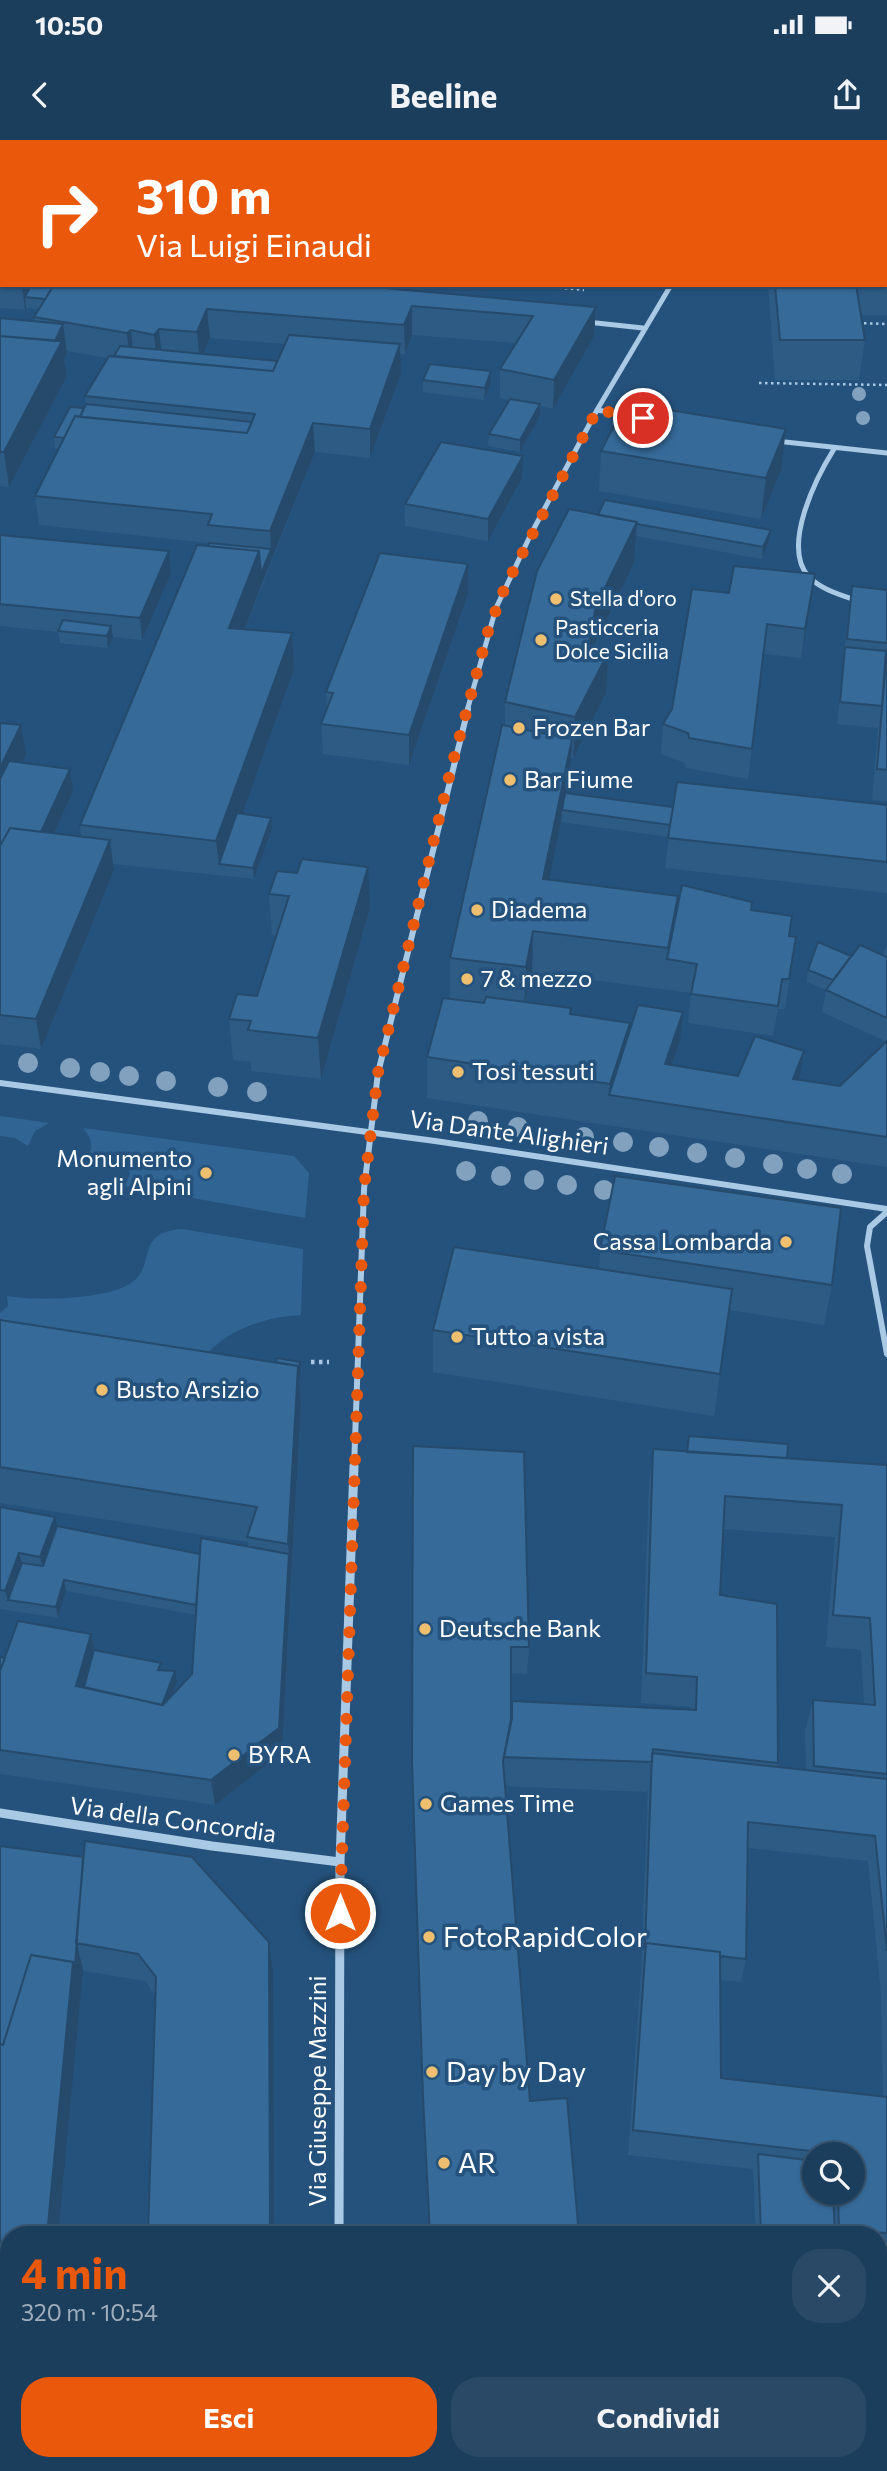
<!DOCTYPE html>
<html lang="it">
<meta charset="utf-8">
<style>
body{margin:0;font-family:Commissioner,sans-serif;background:#294966;color:#f1f3f6;height:100vh;display:flex;flex-direction:column;font-size:26px;white-space:nowrap}
*{box-sizing:border-box;margin:0}
p{font-size:23px;color:#a0aebc}
.icon{flex:none;width:38px;height:38px;fill:none;stroke:currentColor;stroke-width:2;stroke-linecap:round;stroke-linejoin:round}
.map{position:relative;flex:1;overflow:hidden}
.drawer{position:absolute;left:0px;top:2086px;width:887px;height:245px;display:flex;flex-direction:column;background:#1c3e5d;border-radius:28px 28px 0 0;box-shadow:0 2px 5px #0004,0 0 0 2px #3a5772}
.drawer>*{flex:none}
.banner{position:absolute;left:0px;top:0px;width:887px;height:147px;box-shadow:0 2px 5px #0004,0 0 0 2px #3a5772;background:#ea580c;color:#fff;overflow:hidden}
.buttons{position:absolute;left:802px;top:2002px;display:grid;gap:14px}
.buttons a{display:grid;place-items:center;width:63px;height:63px;border-radius:50%;background:#1c3e5d;box-shadow:0 2px 5px #0004,0 0 0 2px #3a5772;font-size:35px}
.pin{position:absolute;display:grid;place-items:center;width:60px;height:60px;color:#fff;margin:-30px;border:4px solid #fff;border-radius:50%;box-shadow:0 2px 7px #0007}
.me{position:absolute;width:77px;margin:-38px;rotate:0deg;stroke-linejoin:round;filter:drop-shadow(0 0 5px #0008)}
.turn{display:flex;align-items:center;gap:24px;height:147px;padding:0 21px;font-size:32px}
.turn .icon{width:91px;height:91px;stroke-width:2.5}
.turn b{display:block;font-size:49px;line-height:60px}
.round{display:grid;place-items:center;flex:none;width:74px;height:74px;border-radius:28px;background:#294966}
.summary{display:flex;align-items:center;justify-content:space-between;height:119px;padding:0 21px}
h1{font-size:42px;font-weight:700;line-height:52px;color:#ea580c}
.button{display:flex;gap:14px;margin-top:auto;padding:14px 21px}
.button a{flex:1;height:80px;border-radius:28px;background:#ea580c;color:#fff;font-size:28px;font-weight:700;line-height:80px;text-align:center}
.button a+a{background:#294966;color:#f1f3f6}
.status{display:flex;justify-content:space-between;align-items:center;height:49px;padding:0 35px;background:#1c3e5d;direction:ltr}
.status svg{height:19px;fill:currentColor}
header{display:flex;justify-content:space-between;align-items:center;height:91px;padding:0 21px;background:#1c3e5d;font-size:32px;font-weight:700}
.map>svg:first-child{display:block}
.green{fill:#306593}
.lines{fill:none;stroke-linecap:round;stroke-linejoin:round}
.path-far1{stroke:#aac9e5;stroke-width:2.5;stroke-dasharray:2.5 3.5;stroke-linecap:butt}
.path{stroke:#aac9e5;stroke-width:4.5;stroke-dasharray:3.5 4.5;stroke-linecap:butt}
.street-far2{stroke:#aac9e5;stroke-width:5}
.street-far1{stroke:#aac9e5;stroke-width:6}
.street{stroke:#aac9e5;stroke-width:9}
.secondary{fill:#d3e4f5;fill-rule:evenodd}
.tree{fill:#81a1be}
.wall{fill:#2e5b84;fill-rule:evenodd}
.shaded-wall{fill:#264a6b}
.building{fill:#366a99;stroke:#264a6b;stroke-width:2}
.route{stroke:#ea580c;stroke-width:12;stroke-dasharray:0 21.6}
.poi-dot{fill:#eebf6e;stroke:#25527c;stroke-width:2.5}
.labels{text-anchor:middle;stroke-width:7;stroke-linejoin:round;paint-order:stroke}
.far-poi-label{font-size:21px;fill:#fff;stroke:#25527c;text-anchor:start}
.poi-label{font-size:24px;fill:#fff;stroke:#25527c;text-anchor:start}
.street-label{font-size:24px;fill:#fff;stroke:#25527c}
.near-poi-label{font-size:28px;fill:#fff;stroke:#25527c;text-anchor:start}
</style>
<div class="status"><b>10:50</b><svg viewBox="0 0 49 12"><path d="M0 12V9h3v3zM5 12V6h3v6zM10 12V3h3v9zM15 12V0h3v12zM26 1h20v11H26zM47 4h2v5h-2z"/></svg></div>
<header><svg class="icon" aria-label="back" viewBox="0 0 24 24"><path d="M15 5l-7 7 7 7"/></svg>Beeline<svg class="icon" aria-label="share" viewBox="0 0 24 24"><path d="M12 15V3M7 8l5-5 5 5M5 13v7h14v-7"/></svg></header>
<div class="map">
<svg width="887" height="2331" viewBox="0 0 887 2331">
<rect width="100%" height="100%" fill="#25527c"/>
<path class="green" d="M0,976L49,983L35,991L28,1006L15,998L0,996Z
M83,988L294,1016L309,1033L305,1078L125,1046L130,1034L124,1021L108,1015L87,1020C94,1006 92,999 83,988Z
M182,1089L303,1109L301,1175C263,1177 223,1191 200,1222L0,1180V1173L8,1166L7,1156C35,1161 107,1160 131,1143C158,1125 133,1093 182,1089Z"/>
<g class="lines">
<path class="path-far1" d="M529,145L584,150
M858,183L887,184
M759,243L887,245"/>
<path class="path" d="M311,1222H329"/>
<path class="street-far2" d="M587,182L643,188
M597,270L627,275
M776,301L887,313
M834,309C816,338 781,407 809,437C822,450 841,455 858,461
M467,571L496,468L531,394L597,270L671,145"/>
<path class="street-far1" d="M0,943L435,1001L887,1069
M887,1072L870,1087L867,1106L887,1214
M354,1328L364,1049L378,933L468,569"/>
<path class="street" d="M0,1673L212,1706L340,1722
M339,2095L340,1722L354,1326
M339,2322V2331"/>
<path class="secondary" d="M886,4L887,5V11L886,10Z"/>
</g>
<g class="tree">
<circle cx="859" cy="254" r="7"/>
<circle cx="863" cy="278" r="7"/>
<circle cx="28" cy="923" r="10"/>
<circle cx="70" cy="928" r="10"/>
<circle cx="100" cy="932" r="10"/>
<circle cx="129" cy="936" r="10"/>
<circle cx="166" cy="941" r="10"/>
<circle cx="218" cy="947" r="10"/>
<circle cx="257" cy="952" r="10"/>
<circle cx="478" cy="981" r="10"/>
<circle cx="518" cy="987" r="10"/>
<circle cx="584" cy="997" r="10"/>
<circle cx="623" cy="1002" r="10"/>
<circle cx="659" cy="1007" r="10"/>
<circle cx="697" cy="1013" r="10"/>
<circle cx="735" cy="1018" r="10"/>
<circle cx="773" cy="1024" r="10"/>
<circle cx="807" cy="1029" r="10"/>
<circle cx="466" cy="1031" r="10"/>
<circle cx="842" cy="1034" r="10"/>
<circle cx="501" cy="1036" r="10"/>
<circle cx="534" cy="1040" r="10"/>
<circle cx="567" cy="1045" r="10"/>
<circle cx="604" cy="1050" r="10"/>
</g>
<path class="wall" d="M116,0H291V2H140Z
M341,0H437V2H341Z
M470,0H557L556,2H470Z
M724,0H787L788,2H740V1Z
M887,40V175H861L865,200L859,240H775L768,145H886V41Z
M0,114H2V145H350L596,167L594,196L553,269L540,266V276L520,312L488,306L489,294L509,260L500,258V229L516,203L412,195L405,214H400L401,233L370,318L315,312L245,489L292,493L294,529L242,674L272,689L254,739L113,724L114,730L41,909L0,904V583L26,615L22,623L73,651L54,694L81,697L80,685L209,403L39,385L35,356L59,309H55L54,297L84,268L86,264L85,256L108,218L67,211L64,219L67,236L9,347L0,346V178L35,181L34,177L39,169L26,168L25,170L0,168ZM210,198L285,204L277,221L203,214Z
M423,240L491,243L484,260L423,252Z
M601,311L781,330L761,379L599,351Z
M522,338L488,401L405,386V364Z
M598,375L771,390L769,401L762,419L636,396L634,423L594,509L609,511L606,553L573,619L571,618L570,641L567,653L673,667L887,665V753L665,728L669,697L561,682L549,740L678,756L676,776L751,770L789,796L796,797L785,869H778L773,896L688,883L691,853L532,832L526,862L571,868V874L630,883L629,893L680,901L672,925L738,936L799,940L840,946L887,902L822,872L826,850L807,842L808,830L851,816L883,815L887,803V1027L427,958V917L450,859V818L505,585V562Z
M0,395L171,433L142,500L113,497L108,508L60,503L58,492L0,486Z
M468,424V454L409,625L323,614L321,584L327,570L326,552Z
M852,446L887,450V661L872,660L878,588L837,584L848,476Z
M692,449L811,463L801,518L763,514L748,639L686,628L685,623L661,614L663,584L672,569Z
M269,754L370,768L321,939L251,931V922L233,920L229,879L257,856L276,796L272,795Z
M600,1110L832,1145L824,1185L729,1170L714,1276L433,1232V1190L599,1129Z
M0,1180L276,1222H300L301,1233L299,1240L301,1265L282,1613L215,1665L0,1634V1517L5,1518L91,1494L94,1510L162,1530L177,1542L171,1556L192,1534L196,1475L66,1451L58,1478L0,1469V1367L57,1386L200,1414L248,1407V1402L0,1363Z
M413,1306L529,1507L527,1534L511,1533V1571L691,1570V1567L641,1563L649,1342L653,1309L887,1325V2117L878,2116V2095H756L753,2029L628,2015L641,1831L648,1649L647,1652L505,1646L530,1961L579,2095H429L423,1978L412,1621ZM724,1389L835,1397L826,1507L861,1510L864,1564L813,1560L805,1591L806,1630L777,1627L778,1623L720,1455ZM748,1708L868,1721L881,1854L883,1957L721,1938L720,1840L741,1842L746,1819ZM814,2014H852V2053H814Z
M0,1706L269,1802L273,1830L155,1855L145,1841L84,1831Z
M677,2322H878L887,2331H677Z"/>
<path class="shaded-wall" d="M22,145L38,146L25,157L26,168L25,170Z
M412,166V195L405,214L404,185Z
M596,167L594,196L553,269L554,240Z
M207,169L210,198L200,221L197,192Z
M63,184L67,213L64,219L67,236L9,347L4,312Z
M159,189L162,218L157,224L154,195Z
M131,190L134,219L130,222L127,193Z
M400,204L401,233L370,318V289Z
M491,231V243L484,260L485,248Z
M540,264V276L520,312V300Z
M313,283L315,312L261,446L232,523L229,488L259,411L271,409L270,391Z
M786,289L781,330L761,379L766,338Z
M523,316L522,338L488,401V379Z
M637,382L634,423L594,507L586,549L588,507L596,466Z
M771,390L769,401L762,419L763,407Z
M169,411L171,433L142,500L140,478Z
M468,424V454L409,625V595Z
M815,434L811,463L801,518L805,489Z
M111,486L113,497L108,508L107,496Z
M292,493L294,529L224,725L219,724L216,701Z
M609,511L606,553L573,619L575,577Z
M21,585L26,615L0,669V628Z
M572,599L570,641L564,670H562L561,682L541,780L543,739Z
M70,629L73,651L44,716L40,694Z
M271,678L272,689L254,739L253,728Z
M110,700L114,730L41,909L36,879Z
M368,727L370,768L321,939L318,898Z
M678,756L674,797L667,819L668,808Z
M533,791L532,832L524,868L526,827Z
M683,872L680,901L662,954L665,924Z
M630,883L626,924L609,955L610,944Z
M804,911L799,940L793,939Z
M300,1222L301,1233L299,1240L301,1265L291,1441L288,1404L297,1237Z
M55,1377L60,1397L45,1437L40,1417Z
M19,1413L25,1433L8,1460L5,1451Z
M289,1414L291,1441L282,1613L215,1665L211,1640Z
M64,1440L66,1451L58,1478L56,1467Z
M91,1494L97,1521L85,1563L76,1546Z
M175,1531L177,1542L158,1589L156,1579Z
M269,1802L273,1830L274,2095H270Z
M77,1805L83,1829L58,2095H47L73,1822Z
M24,2322H36L35,2331H23Z
M270,2322H274L275,2331H271Z"/>
<path class="building" d="M314,0H334L333,2H314Z
M643,0H677V2H642Z
M752,0H787L788,2H753Z
M887,40V135H886V41Z
M0,114H2V140H0Z
M31,145H54L45,159L25,157Z
M54,145H350L596,167L554,240L500,229L533,176L412,166L404,185L207,169L197,192L159,189L154,195L131,190L127,193L34,177Z
M775,145H856L865,200H780Z
M0,178L63,184L55,201L0,196Z
M289,195L400,204L370,289L313,283L270,391L208,385L212,374L35,356L75,276L247,293L255,274L85,256L109,216L273,231Z
M0,196L62,201L4,312H0Z
M120,206L277,221L273,231L114,216Z
M430,224L491,231L485,248L423,240Z
M510,259L540,264L520,300L489,294Z
M626,263L786,289L766,338L601,311Z
M86,264L252,282L247,293L80,277Z
M70,267L84,268L80,277L75,276L64,298L54,297Z
M441,302L523,316L488,379L405,364Z
M605,360L771,390L763,407L637,384V382L598,375Z
M569,369L637,382L596,466L588,507L609,511L575,577L505,562L537,431Z
M0,395L169,411L140,478L0,464Z
M209,403L271,409L261,434L259,411L208,406Z
M197,405L259,411L229,488L292,493L216,701L80,685Z
M380,413L468,424L409,595L321,584L333,553L326,552Z
M734,426L815,434L805,489L767,484L752,609L689,598L688,593L663,584L672,569L692,449L729,453Z
M852,446L887,450V503L847,499Z
M63,480L111,486L107,496L58,491Z
M845,507L886,511L882,566L840,562Z
M887,508V630L877,629Z
M0,583L21,585L0,628Z
M502,585L572,599L543,739L678,756L668,808L533,791L526,827L450,818Z
M9,621L70,629L41,692L10,688L0,706V639Z
M677,642L887,665V722L668,698Z
M565,653L673,667L670,685L562,670Z
M237,673L271,678L253,728L219,724Z
M10,688L110,700L36,879L0,875V706Z
M302,719L368,727L318,898L248,890L251,881L229,879L237,854L257,856L289,756L269,754L277,731L297,733Z
M682,745L752,762L751,770L792,776L789,796L796,797L789,839H782L778,866L691,854L697,824L667,819Z
M818,802L851,816L833,840L808,830Z
M860,805L887,817V878L826,850Z
M486,857L571,868L570,874L630,883L610,944L427,917L443,858L484,863Z
M638,865L683,872L665,924L738,936L755,896L804,911L793,939L840,946L887,901V997L609,955Z
M615,1036L841,1068L832,1145L600,1110Z
M454,1107L732,1149L720,1234L433,1190Z
M0,1180L298,1226L288,1404L247,1397L257,1367L0,1327Z
M277,1218L300,1222L299,1228L298,1226L276,1222Z
M689,1296L788,1304L787,1318L687,1312Z
M413,1306L524,1312L529,1507H511V1579L503,1621L530,1961L567,1958L579,2095H430L423,1957L412,1621Z
M653,1309L887,1325V1634L814,1626L813,1560L875,1565L870,1478L833,1475L842,1365L725,1356L720,1455L777,1464L778,1623L653,1609L652,1622L504,1617L512,1578V1561L696,1570L697,1537L646,1533Z
M0,1367L55,1377L40,1417L19,1413L5,1451L0,1450Z
M57,1386L200,1414L196,1465L64,1440L56,1467L8,1460L22,1423L43,1426Z
M201,1398L289,1414L279,1588L211,1640L0,1610V1531L18,1481L91,1494L76,1546L163,1565L192,1534Z
M94,1510L161,1523L158,1530L175,1531L162,1565L84,1547Z
M0,1517L5,1518L0,1531Z
M652,1613L887,1639V1811L875,1696L748,1682L746,1819L720,1816V1812L646,1803L645,1807Z
M85,1701L192,1717L269,1802L270,2095H148L156,1837L138,1814L76,1803Z
M0,1706L83,1717L75,1827L73,1822L31,1815L3,1905L0,1904Z
M646,1803L720,1812L721,1938L887,1957V2093L839,2090L838,2053H852V2014H836L633,1990Z
M31,1815L73,1822L47,2095H9V2322H24L23,2331H0V1904L3,1905Z
M758,2014L814,2021V2053H833L835,2095H761Z
M878,2240L887,2241V2331H824L702,2322H878Z
M141,2322H270V2329L237,2331H141Z
M441,2322H575V2331H442Z"/>
<g class="lines">
<path class="route" d="M340,1773L364,1049L378,933L451,629L489,488L505,447L597,270L643,278"/>
</g>
<g class="poi-dot">
<circle cx="556" cy="459" r="7"/>
<circle cx="541" cy="500" r="7"/>
<circle cx="519" cy="588" r="7"/>
<circle cx="510" cy="640" r="7"/>
<circle cx="477" cy="770" r="7"/>
<circle cx="467" cy="839" r="7"/>
<circle cx="458" cy="932" r="7"/>
<circle cx="206" cy="1033" r="7"/>
<circle cx="786" cy="1102" r="7"/>
<circle cx="457" cy="1197" r="7"/>
<circle cx="102" cy="1250" r="7"/>
<circle cx="425" cy="1489" r="7"/>
<circle cx="234" cy="1615" r="7"/>
<circle cx="426" cy="1664" r="7"/>
<circle cx="429" cy="1797" r="7"/>
<circle cx="432" cy="1932" r="7"/>
<circle cx="444" cy="2023" r="7"/>
</g>
<g class="labels">
<g class="far-poi-label">
<text x="570" y="466">Stella d'oro</text>
<text x="555" y="495">Pasticceria<tspan x="555" dy="24">Dolce Sicilia</tspan></text>
</g>
<g class="poi-label">
<text x="533" y="596">Frozen Bar</text>
<text x="524" y="648">Bar Fiume</text>
<text x="491" y="778">Diadema</text>
<text x="481" y="847">7 &amp; mezzo</text>
<text x="472" y="940">Tosi tessuti</text>
<text x="192" y="1027" text-anchor="end">Monumento<tspan x="192" dy="28">agli Alpini</tspan></text>
<text x="772" y="1110" text-anchor="end">Cassa Lombarda</text>
<text x="471" y="1205">Tutto a vista</text>
<text x="116" y="1258">Busto Arsizio</text>
<text x="439" y="1497">Deutsche Bank</text>
<text x="248" y="1623">BYRA</text>
<text x="440" y="1672">Games Time</text>
</g>
<g class="street-label">
<text transform="translate(509 993) rotate(8)" y="8">Via Dante Alighieri</text>
<text transform="translate(173 1680) rotate(8)" y="8">Via della Concordia</text>
<text transform="translate(318 1951) rotate(-90)" y="8">Via Giuseppe Mazzini</text>
</g>
<g class="near-poi-label">
<text x="443" y="1807">FotoRapidColor</text>
<text x="446" y="1942">Day by Day</text>
<text x="458" y="2033">AR</text>
</g>
</g>
</svg>
<div class="buttons">
<a><svg class="icon" aria-label="search" viewBox="0 0 24 24"><circle cx="10" cy="10" r="6"/><path d="M15 15l6 6"/></svg></a>
</div>
<div class="pin" style="left:643px;top:278px;background:#d93025"><svg class="icon" aria-label="arrive" viewBox="0 0 24 24"><path d="M6 21V4h12l-3 4 3 4H6"/></svg></div>
<svg class="me" style="left:340px;top:1773px" viewBox="-20 -20 40 40"><circle r="17" fill="#ea580c" stroke="#fff" stroke-width="3"/><path d="M0-11L8 9 0 5-8 9z" fill="#fff"/></svg>
<div class="banner">
<div class="turn"><svg class="icon" aria-label="right" viewBox="0 0 24 24"><path d="M7 20v-9h11M14 6l5 5-5 5"/></svg><div><b>310 m</b>Via Luigi Einaudi</div></div>
</div>
<section class="drawer">
<div class="summary"><div><h1>4 min</h1><p>320 m · 10:54</p></div><a class="round"><svg class="icon" aria-label="close" viewBox="0 0 24 24"><path d="M6 6l12 12M18 6L6 18"/></svg></a></div>
<div class="button"><a>Esci</a><a>Condividi</a></div>
</section>
</div>
